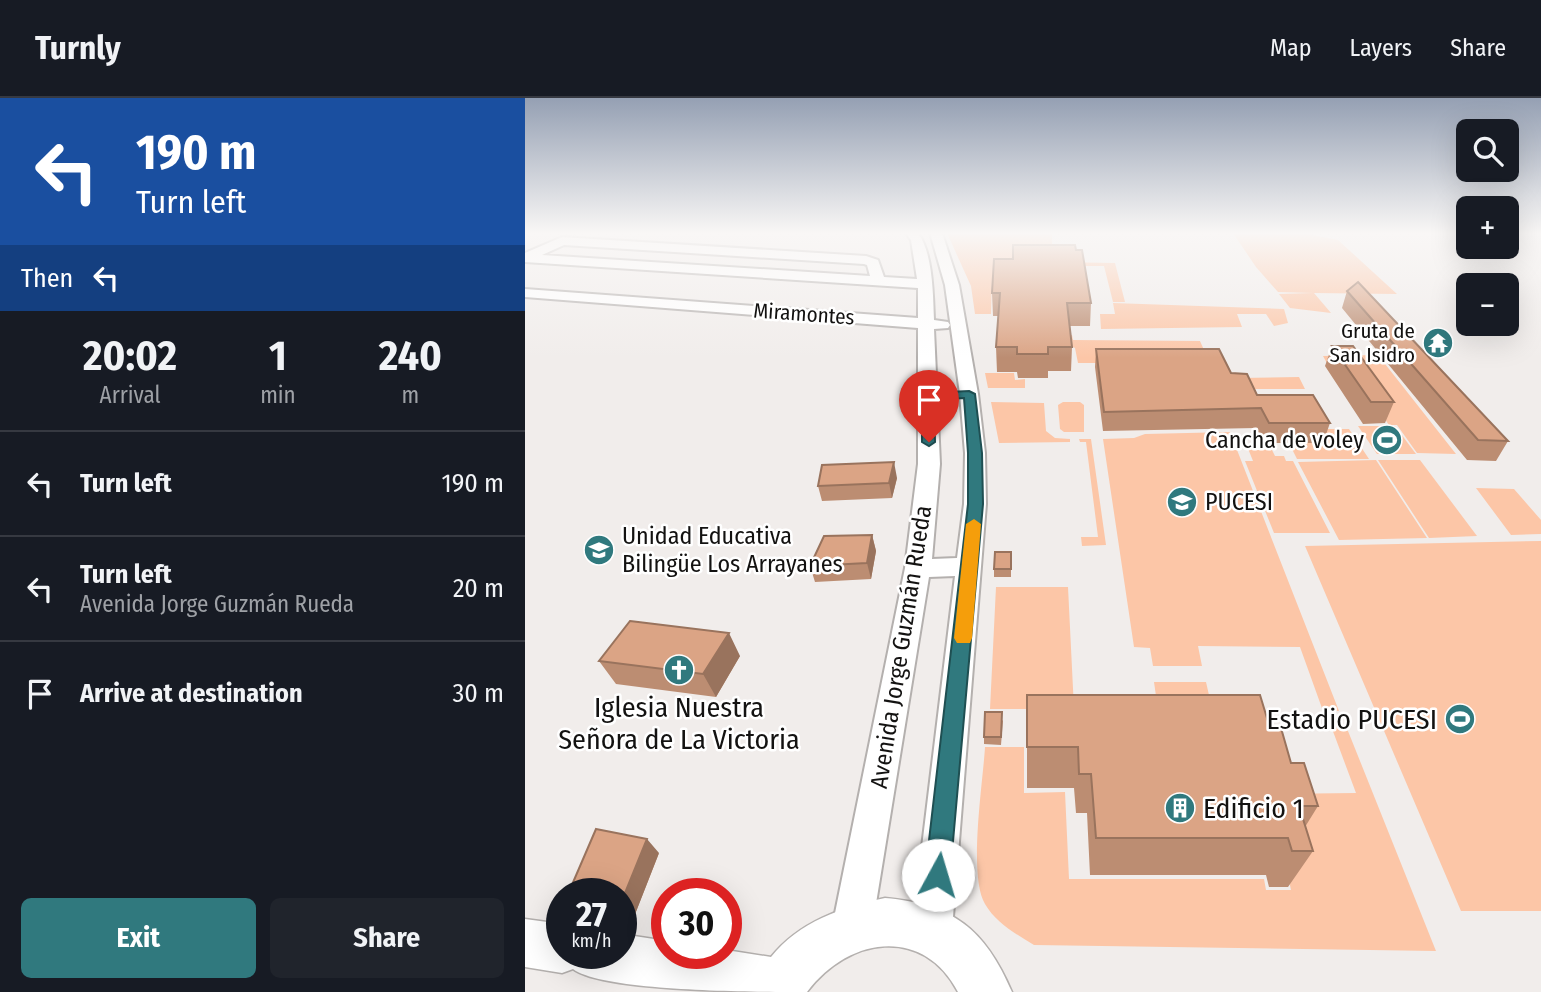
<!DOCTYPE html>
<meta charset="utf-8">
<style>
body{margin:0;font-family:"Fira Sans Condensed",sans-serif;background:#20242c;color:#f1f3f6;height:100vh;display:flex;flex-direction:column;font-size:26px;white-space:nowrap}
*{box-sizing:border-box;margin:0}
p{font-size:23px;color:#9ea1a6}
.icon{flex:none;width:38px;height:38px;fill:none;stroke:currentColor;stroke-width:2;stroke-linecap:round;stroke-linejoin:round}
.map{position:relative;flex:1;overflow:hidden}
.drawer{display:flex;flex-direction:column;background:#171b24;width:525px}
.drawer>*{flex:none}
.banner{background:#1a4fa0;color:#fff;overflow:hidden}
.controls{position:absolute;left:931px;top:21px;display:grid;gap:14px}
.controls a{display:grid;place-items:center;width:63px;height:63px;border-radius:10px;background:#171b24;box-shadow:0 7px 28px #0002;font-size:35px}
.speed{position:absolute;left:21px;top:780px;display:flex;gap:14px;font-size:35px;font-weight:700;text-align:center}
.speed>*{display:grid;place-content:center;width:91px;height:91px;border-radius:50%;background:#171b24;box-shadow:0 7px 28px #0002;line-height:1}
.speed small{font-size:18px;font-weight:400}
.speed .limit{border:10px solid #d22;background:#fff;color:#111}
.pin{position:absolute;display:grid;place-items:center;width:60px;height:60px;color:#fff;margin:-72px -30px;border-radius:50% 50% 50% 0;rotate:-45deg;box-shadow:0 0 7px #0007}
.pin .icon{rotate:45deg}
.me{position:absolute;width:77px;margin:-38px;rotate:6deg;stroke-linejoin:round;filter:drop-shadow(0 0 5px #0008)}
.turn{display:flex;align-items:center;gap:24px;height:147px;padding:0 21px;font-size:32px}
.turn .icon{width:91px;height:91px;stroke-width:2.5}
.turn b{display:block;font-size:49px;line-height:60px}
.then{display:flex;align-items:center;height:66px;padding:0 21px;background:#0003;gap:14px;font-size:26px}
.eta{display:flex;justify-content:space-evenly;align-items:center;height:119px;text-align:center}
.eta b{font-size:42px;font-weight:700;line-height:49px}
.cta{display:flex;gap:14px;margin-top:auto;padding:14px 21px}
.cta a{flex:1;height:80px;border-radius:10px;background:#30797e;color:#fff;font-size:28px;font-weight:700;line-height:80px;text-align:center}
.cta a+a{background:#20242c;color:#f1f3f6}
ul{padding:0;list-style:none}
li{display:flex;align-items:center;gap:21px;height:105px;padding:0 21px;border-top:2px solid #363941}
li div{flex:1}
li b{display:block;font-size:26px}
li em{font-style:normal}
header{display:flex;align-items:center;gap:42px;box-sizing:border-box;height:98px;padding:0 35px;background:#171b24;border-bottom:2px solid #363941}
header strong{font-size:33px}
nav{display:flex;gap:38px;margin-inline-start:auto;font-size:24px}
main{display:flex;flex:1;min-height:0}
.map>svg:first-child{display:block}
.green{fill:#fcc6a7}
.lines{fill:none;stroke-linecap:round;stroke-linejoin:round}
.minor-casing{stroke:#b4b0ae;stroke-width:4}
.tertiary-casing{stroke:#b4b0ae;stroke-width:3}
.minor{fill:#fff;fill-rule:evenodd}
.tertiary{fill:#fff;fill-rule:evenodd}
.wall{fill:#bc8d72}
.shaded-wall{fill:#99735d}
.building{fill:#dba485;stroke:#99735d;stroke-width:2}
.route{fill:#30797e;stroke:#1f4f52;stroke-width:2}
.slow{fill:#f59e0b}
.labels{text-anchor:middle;stroke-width:5;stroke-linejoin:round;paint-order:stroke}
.far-street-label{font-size:21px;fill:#131211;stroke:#fff}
.far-poi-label{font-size:21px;fill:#131211;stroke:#fff;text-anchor:end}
.poi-label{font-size:24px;fill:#131211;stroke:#fff;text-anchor:start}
.street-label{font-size:24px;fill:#131211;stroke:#fff}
.near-poi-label{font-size:28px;fill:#131211;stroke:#fff}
</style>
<header>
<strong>Turnly</strong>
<nav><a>Map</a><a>Layers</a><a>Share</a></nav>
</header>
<main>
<section class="drawer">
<div class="banner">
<div class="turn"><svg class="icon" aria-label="left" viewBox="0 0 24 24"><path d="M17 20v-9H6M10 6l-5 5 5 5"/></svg><div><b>190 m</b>Turn left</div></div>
<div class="then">Then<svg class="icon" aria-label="left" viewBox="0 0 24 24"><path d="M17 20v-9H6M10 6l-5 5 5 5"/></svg></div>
</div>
<div class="eta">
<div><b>20:02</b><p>Arrival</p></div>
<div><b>1</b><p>min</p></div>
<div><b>240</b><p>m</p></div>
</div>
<ul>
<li><svg class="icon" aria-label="left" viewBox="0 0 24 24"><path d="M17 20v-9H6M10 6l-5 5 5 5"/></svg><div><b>Turn left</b></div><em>190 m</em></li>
<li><svg class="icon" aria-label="left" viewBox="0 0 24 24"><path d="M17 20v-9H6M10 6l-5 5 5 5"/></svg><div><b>Turn left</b><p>Avenida Jorge Guzmán Rueda</p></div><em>20 m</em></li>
<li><svg class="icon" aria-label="arrive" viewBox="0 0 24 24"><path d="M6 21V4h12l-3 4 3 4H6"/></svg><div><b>Arrive at destination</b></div><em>30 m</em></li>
</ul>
<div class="cta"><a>Exit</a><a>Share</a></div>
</section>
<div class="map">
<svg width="1016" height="894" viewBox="0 0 1016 894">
<rect width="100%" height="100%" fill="#f1edeb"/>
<path class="green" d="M422,135H527V164L590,165L600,204H588L579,168H487L486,181H467L466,216H450L446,188Z
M708,135H777L813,142L872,196L789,195L806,215L765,210L754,196L788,195L753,194L731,169Z
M588,205L759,211L763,225L749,228L741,216H712L717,229L576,231L575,216H590Z
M540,237H547L548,242L675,243L683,261L674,265H553L550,250L544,247Z
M853,257L931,356L892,355L872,327H864L822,267H803L798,258Z
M460,275H489L490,282L500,281V290H463Z
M774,279L780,291H719L714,280Z
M466,304L519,305L521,333L530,340L545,341V344L474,345Z
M538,304H555L559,307V334H539L535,331L533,307Z
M833,328H870L891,356H852Z
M757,331H824L844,361H772Z
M705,334L814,613H798L775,549L673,548L677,568H628L625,550L609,549L578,341L609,340L620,336Z
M554,341H566L581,447L557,448L556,439H573L561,344H555Z
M722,348L746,350L750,358H759L761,363H768L805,435H749L720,363H728Z
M851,362L902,440L814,442L773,364Z
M853,362H895L952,438L904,440Z
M951,390L989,391L1016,422V436L986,437Z
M1016,443V813H936L780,448Z
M471,489H543L549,611H465Z
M629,584H681L689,619H634Z
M806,628H821L911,853L509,847C491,836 471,825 460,806C443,778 458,684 460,649H499V695L540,694L544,781H739L741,792H766L746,696L831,695Z"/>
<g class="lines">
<g class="minor-casing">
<path id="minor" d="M381,135H393C408,155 408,197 409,222L423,224L425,227L423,230L409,231L415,366L407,461L432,460L439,406L440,355L435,296L420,187L405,135H417L434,187L453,296L460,355L461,406L427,831L421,845L407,851L393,845L387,831L430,478L404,479L347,830L341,844L327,850L313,844L307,830L380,470L393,366V230L0,199V191L393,220V190L0,164V155L37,139L341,158L353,162L359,179L392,181L386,142ZM39,147L339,166L342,167L345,178L17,157Z"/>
</g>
<g class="tertiary-casing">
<path id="tertiary" d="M360,800C428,806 460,831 487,894H433C398,827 323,839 282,894C237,894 78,894 48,871L37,875L0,869V821L37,826V856H96V836L142,843V856H201V852L246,859C274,824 317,809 360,800Z"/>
</g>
<use href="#minor" class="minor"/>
<use href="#tertiary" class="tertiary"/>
</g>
<path class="wall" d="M488,161L566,205L565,228H545L547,249L546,273H523V280H493L492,274H472L471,249L473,218H468L467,195Z
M822,193L983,343L971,363L942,362L817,210Z
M807,248L869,304L860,325L838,326L800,268Z
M571,251L706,275L732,297L805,325L798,345H739L731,330L578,333L570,269Z
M372,380L367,400L297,403L293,388Z
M347,437L351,453L346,481L290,484L285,468Z
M486,454V479H469V471Z
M215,558L191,599L91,586L74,563Z
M478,622L476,647L459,646V639Z
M745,630L793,708L780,729L788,753L763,789H744L741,777H565L562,715H551L549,690H502V649Z
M134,755L105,829L96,827V796Z"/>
<path class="shaded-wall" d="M369,364L372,380L367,400L364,385Z
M347,437L351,453L346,481L342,465Z
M204,535L215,558L191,599L178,576Z
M122,741L134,755L105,829L96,821V805Z"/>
<path class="building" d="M488,147H550L551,152H557L566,205H542L547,249H523V256H492V249H471L475,195H467L469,161H488Z
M833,184L983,343L953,342L822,193Z
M807,248H828L869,304H846Z
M571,251H694L706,275L722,276L732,297H788L805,325H744L736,310L579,314Z
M369,364L364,385L293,388L297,367Z
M347,437L342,465L285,468L299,438Z
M470,454H486V471H469Z
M105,523L204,535L178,576L74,563Z
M502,597H735L745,630H756L766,665H779L793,708H774L788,753H767L763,740H571L566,676H554L553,649H502Z
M460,614H477L476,639H459Z
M71,731L122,741L96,805V796H43Z"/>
<linearGradient id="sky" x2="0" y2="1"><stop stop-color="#95a0b3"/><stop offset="0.52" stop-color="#f9f7f6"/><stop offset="1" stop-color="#f9f7f6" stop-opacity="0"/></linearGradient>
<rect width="1016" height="260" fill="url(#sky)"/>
<path class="route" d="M444,293L450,296L457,355L458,406L425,777L421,786L413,789L404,786L400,777L443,406V355L439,300L409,302L410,344L404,348L397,344V299L403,295Z"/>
<path class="slow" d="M449,421L456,426L447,540L445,545H432L429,540L441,426Z"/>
<defs>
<g id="temple-disc" transform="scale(1.575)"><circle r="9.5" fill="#30797e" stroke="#fff"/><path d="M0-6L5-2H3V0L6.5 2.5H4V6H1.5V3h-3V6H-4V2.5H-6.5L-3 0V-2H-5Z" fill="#fff"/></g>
<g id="stadium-disc" transform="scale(1.575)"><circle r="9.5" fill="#30797e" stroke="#fff"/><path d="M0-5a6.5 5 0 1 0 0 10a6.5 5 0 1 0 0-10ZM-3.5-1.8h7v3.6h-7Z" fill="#fff"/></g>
<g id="school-disc" transform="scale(1.575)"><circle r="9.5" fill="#30797e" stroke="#fff"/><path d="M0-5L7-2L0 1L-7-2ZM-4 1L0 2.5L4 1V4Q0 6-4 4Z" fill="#fff"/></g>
<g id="church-disc" transform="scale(1.575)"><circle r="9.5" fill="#30797e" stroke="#fff"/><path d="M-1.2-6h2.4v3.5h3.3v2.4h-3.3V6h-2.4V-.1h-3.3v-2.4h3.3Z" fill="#fff"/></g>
<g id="building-disc" transform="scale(1.575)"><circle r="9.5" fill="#30797e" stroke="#fff"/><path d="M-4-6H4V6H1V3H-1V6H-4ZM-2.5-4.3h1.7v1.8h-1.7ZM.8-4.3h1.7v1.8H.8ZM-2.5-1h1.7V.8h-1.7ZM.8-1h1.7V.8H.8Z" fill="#fff"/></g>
</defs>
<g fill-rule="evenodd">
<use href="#temple-disc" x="913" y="245"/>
<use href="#stadium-disc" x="862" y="342"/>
<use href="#school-disc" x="657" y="404"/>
<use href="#school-disc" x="74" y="452"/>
<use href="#church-disc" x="154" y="572"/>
<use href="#stadium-disc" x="935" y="621"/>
<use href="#building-disc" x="655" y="710"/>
</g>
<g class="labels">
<g class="far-street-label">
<text transform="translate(279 216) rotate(4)" y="7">Miramontes</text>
</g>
<g class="far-poi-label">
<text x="890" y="240">Gruta de<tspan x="890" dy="24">San Isidro</tspan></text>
</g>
<g class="poi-label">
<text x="839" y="350" text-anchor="end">Cancha de voley</text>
<text x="680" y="412">PUCESI</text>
<text x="97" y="446">Unidad Educativa<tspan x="97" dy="28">Bilingüe Los Arrayanes</tspan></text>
</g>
<g class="street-label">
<text transform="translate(376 549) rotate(-81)" y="8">Avenida Jorge Guzmán Rueda</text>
</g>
<g class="near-poi-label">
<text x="154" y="619">Iglesia Nuestra<tspan x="154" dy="32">Señora de La Victoria</tspan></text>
<text x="912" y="631" text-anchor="end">Estadio PUCESI</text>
<text x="678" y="720" text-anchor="start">Edificio 1</text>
</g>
</g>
</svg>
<div class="controls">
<a><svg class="icon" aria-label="search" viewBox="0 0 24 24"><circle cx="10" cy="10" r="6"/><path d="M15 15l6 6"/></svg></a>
<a>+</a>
<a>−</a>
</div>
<div class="speed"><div>27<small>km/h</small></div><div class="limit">30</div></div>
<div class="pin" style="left:404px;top:344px;background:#d93025"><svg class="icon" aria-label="arrive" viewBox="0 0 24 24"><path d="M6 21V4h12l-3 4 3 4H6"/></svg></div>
<svg class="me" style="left:413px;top:777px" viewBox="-20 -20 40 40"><circle r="19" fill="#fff"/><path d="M0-13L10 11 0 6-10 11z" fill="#30797e"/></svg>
</div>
</main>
